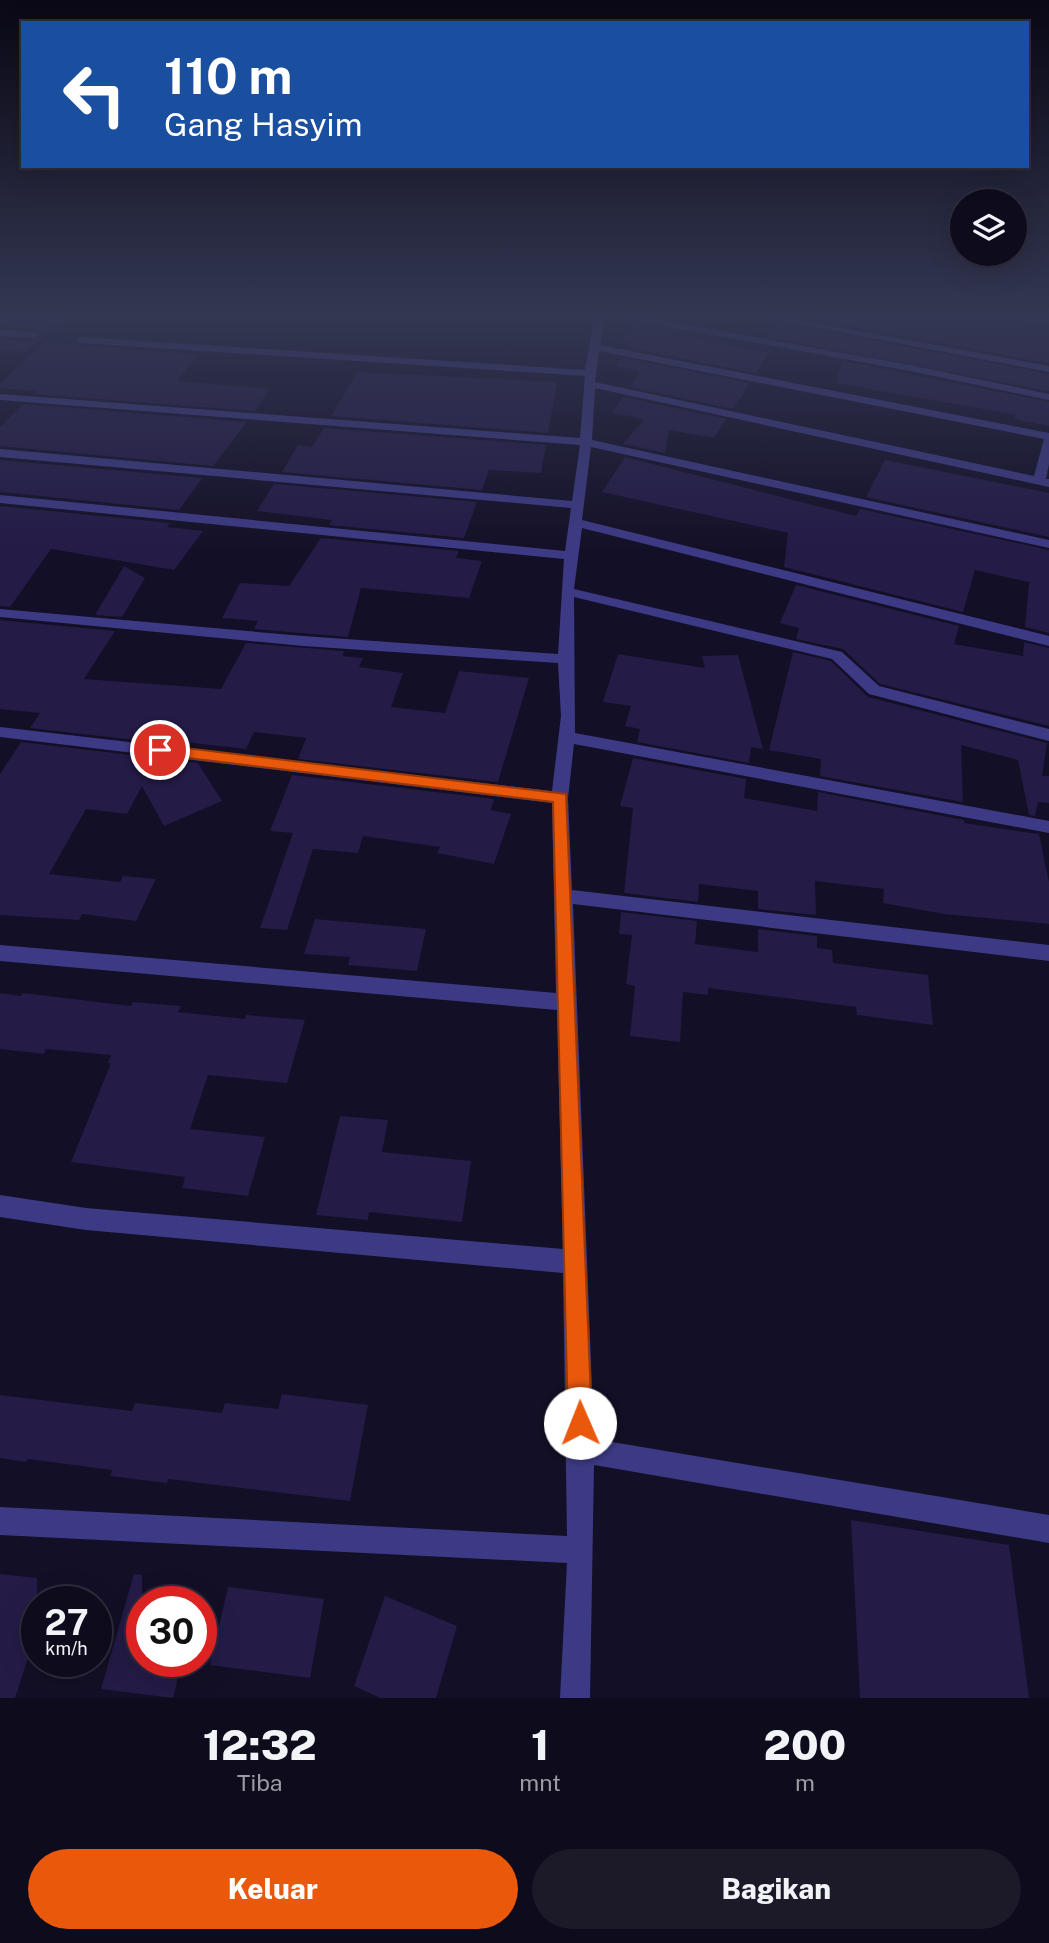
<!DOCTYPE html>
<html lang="id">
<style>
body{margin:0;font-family:"Public Sans",sans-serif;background:#1c1929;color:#f1f3f6;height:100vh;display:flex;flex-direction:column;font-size:26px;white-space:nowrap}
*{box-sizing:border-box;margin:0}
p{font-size:23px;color:#9b9ba3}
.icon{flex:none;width:38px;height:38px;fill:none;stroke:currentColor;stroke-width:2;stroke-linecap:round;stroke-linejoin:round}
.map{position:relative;height:1698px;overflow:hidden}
.side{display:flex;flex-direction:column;background:#0e0b1c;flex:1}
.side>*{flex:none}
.top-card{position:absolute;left:21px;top:21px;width:1008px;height:147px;border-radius:0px;box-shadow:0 7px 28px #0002,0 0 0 2px #2e2b3b;background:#1a4fa0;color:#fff;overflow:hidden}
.buttons{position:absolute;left:950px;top:189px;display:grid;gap:14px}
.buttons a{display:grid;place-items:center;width:77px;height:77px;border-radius:50%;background:#0e0b1c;box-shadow:0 7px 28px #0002,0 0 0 2px #2e2b3b;font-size:35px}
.speed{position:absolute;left:21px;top:1586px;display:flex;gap:14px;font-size:35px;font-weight:700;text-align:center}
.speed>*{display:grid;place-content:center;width:91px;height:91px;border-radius:50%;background:#0e0b1c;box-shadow:0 7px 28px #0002,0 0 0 2px #2e2b3b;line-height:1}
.speed small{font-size:18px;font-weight:400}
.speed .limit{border:10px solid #d22;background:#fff;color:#111}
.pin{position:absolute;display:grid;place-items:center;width:60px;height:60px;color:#fff;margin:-30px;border:4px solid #fff;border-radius:50%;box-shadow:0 2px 7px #0007}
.me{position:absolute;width:77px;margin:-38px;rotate:359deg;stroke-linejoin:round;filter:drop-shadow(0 0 5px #0008)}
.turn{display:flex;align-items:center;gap:24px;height:147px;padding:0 28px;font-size:32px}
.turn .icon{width:91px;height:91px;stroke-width:2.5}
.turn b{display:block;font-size:49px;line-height:60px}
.eta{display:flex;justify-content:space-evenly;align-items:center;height:119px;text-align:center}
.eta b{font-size:42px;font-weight:800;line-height:49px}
.action{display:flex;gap:14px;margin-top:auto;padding:14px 28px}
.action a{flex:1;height:80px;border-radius:42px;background:#ea580c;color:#fff;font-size:28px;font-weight:800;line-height:80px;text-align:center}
.action a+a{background:#1c1929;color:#f1f3f6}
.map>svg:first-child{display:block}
.building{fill:#241b47}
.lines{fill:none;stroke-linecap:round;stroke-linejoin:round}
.minor{fill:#3d3a85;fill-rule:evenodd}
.route{fill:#ea580c;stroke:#983908;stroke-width:2}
</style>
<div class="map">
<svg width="1049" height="1698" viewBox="0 0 1049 1698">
<rect width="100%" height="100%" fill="#130f26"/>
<path class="building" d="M68,314L27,352L0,350V339L34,341L41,336L34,329L0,327V314Z
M993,314L1001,320L1049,327V363L788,315Z
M636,323L672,330L668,334L769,353L756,373L631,348L634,344L621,342Z
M780,323L1049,374V391L768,337Z
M44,342L199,355L177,381L270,389L255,411L33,394L36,391L0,388V384Z
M622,358L750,383L733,409L630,387L641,371L616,366Z
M843,361L1049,402V426L1014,419L1016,415L836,383Z
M358,372L557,382L548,433L331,416Z
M623,397L726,419L714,438L669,430L665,453L623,444L644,419L612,413Z
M23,404L247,422L213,466L0,446V427Z
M324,428L546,445L541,473L489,470L482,490L282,472L298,445L312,447Z
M625,457L856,516L860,509L1049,550V633L1025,627L1029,583H1032L975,570L963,612L784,567L788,533L602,492Z
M0,460L202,478L179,510L0,492Z
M885,460L1049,493V537L866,497Z
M274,484L477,502L464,538L329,525L332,520L257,511Z
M0,506L170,523L167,527L203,531L174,570L51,549L10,607L0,606Z
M321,538L459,551L456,558L482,561L469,598L361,588L348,637L254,629L258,621L222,618L240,583L289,586Z
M124,566L145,578L122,617L95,615Z
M796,585L959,626L954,644L1023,656L1024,642L1049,648V726L880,684L843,649L796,639L799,628L780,623Z
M0,620L115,631L84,679L221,689L246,643L344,651L343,656L363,658L359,667L403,673L391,707L445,713L459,671L529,678L498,782L298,759L306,738L254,732L246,749L184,742L187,746L30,728L40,713L0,709Z
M793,652L831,661L868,697L1047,743L1042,776H1049V803L1038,802L1035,816L1029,815L1018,760L961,745L963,802L820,776L821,759L769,750Z
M618,654L705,668L702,656L738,655L763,749L751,747L749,763L637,742L640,729L625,726L631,706L603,702Z
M21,742L198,763L222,801L164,826L142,786L127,814L86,809L49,874L120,882L123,876L156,879L136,921L82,914L79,920L0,915V774Z
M633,758L746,779L744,798L817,811L818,792L964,820V823L1039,834L1049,882V924L944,914L883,903L884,889L815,881L816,915L758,909V891L699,884L698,902L624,893L633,808L620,806Z
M292,775L494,799L491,810L511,814L494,864L437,853L440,847L363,836L358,853L313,849L287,930L260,928L293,833L270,831Z
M621,912L697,921L695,944L758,952V929L817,936V948L832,950L833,963L928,975L933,1025L857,1015L856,1007L708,988V995L683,992L680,1042L630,1036L635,986L626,984L632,935L619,934Z
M315,919L426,929L417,971L348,965L350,957L304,954Z
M0,993L21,996L23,993L131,1006L133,1002L181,1006L178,1012L245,1019L246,1015L305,1020L287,1083L208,1075L190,1129L265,1137L248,1196L182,1188L185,1177L71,1162L111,1063H108L111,1055L46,1049L44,1054L0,1049Z
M340,1116L388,1120L382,1152L471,1161L462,1222L369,1212L368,1220L316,1215Z
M282,1394L368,1405L350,1501L168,1479L167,1483L110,1476L112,1470L28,1459L26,1462L0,1458V1395L132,1411L135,1403L222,1413L225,1403L278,1409Z
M851,1520L1009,1545L1029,1698H860Z
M0,1574L37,1578V1631L15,1698H0Z
M134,1574L142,1575V1661H182L173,1698L101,1689Z
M228,1587L324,1599L310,1678L210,1665Z
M385,1596L457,1626L436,1698H381L354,1686Z"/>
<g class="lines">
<path class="minor" d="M595,314H626L910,365L1049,394V400L910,371L605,315L600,345L1049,433V464L1046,479H1049V487L595,388L592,440L1049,540V548L591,447L582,520L1049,636V646L582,528L574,589L842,652L879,686L1049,729V741L869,694L832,659L574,597L575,733L1049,821V833L574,744L568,798L572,890L1049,945V961L573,904L594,1439L1049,1515V1543L594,1465L590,1698H560L567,1563L0,1535V1507L567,1536L563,1273L86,1230L0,1217V1195L86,1208L563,1249L557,1010L0,961V945L556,993L552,803L0,737V727L552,791L561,716L558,663L303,646L0,617V609L303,636L558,654L564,559L0,503V495L565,551L571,508L0,457V449L572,501L580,445L0,400V394L580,438L585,376L81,343L76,340L81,337L585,370ZM599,351L1044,439L1034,476L595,382Z
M745,314H767L1049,366V372Z
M996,314L1049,319V325L1001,317Z
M0,330L34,332L39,335L34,338L0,336Z"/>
</g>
<linearGradient id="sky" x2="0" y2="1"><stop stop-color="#0a0815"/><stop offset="0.57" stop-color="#333752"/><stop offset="1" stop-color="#333752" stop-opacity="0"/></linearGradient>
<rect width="1049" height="552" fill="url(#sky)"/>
<path class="route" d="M160,745L566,794L592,1423L588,1431L580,1435L572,1431L568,1423L553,802L155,754V746Z"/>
</svg>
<div class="buttons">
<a><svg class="icon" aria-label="layers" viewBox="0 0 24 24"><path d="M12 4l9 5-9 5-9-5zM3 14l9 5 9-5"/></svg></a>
</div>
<div class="speed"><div>27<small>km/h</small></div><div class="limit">30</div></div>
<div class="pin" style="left:160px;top:750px;background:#d93025"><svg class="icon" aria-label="arrive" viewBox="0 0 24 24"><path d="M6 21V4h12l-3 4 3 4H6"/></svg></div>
<svg class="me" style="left:580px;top:1423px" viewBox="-20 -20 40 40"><circle r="19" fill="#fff"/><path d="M0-13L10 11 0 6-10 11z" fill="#ea580c"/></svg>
<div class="top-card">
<div class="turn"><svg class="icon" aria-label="left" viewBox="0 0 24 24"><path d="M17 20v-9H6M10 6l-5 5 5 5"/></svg><div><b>110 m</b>Gang Hasyim</div></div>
</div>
</div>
<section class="side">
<div class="eta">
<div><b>12:32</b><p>Tiba</p></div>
<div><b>1</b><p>mnt</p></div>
<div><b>200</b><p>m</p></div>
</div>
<div class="action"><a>Keluar</a><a>Bagikan</a></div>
</section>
